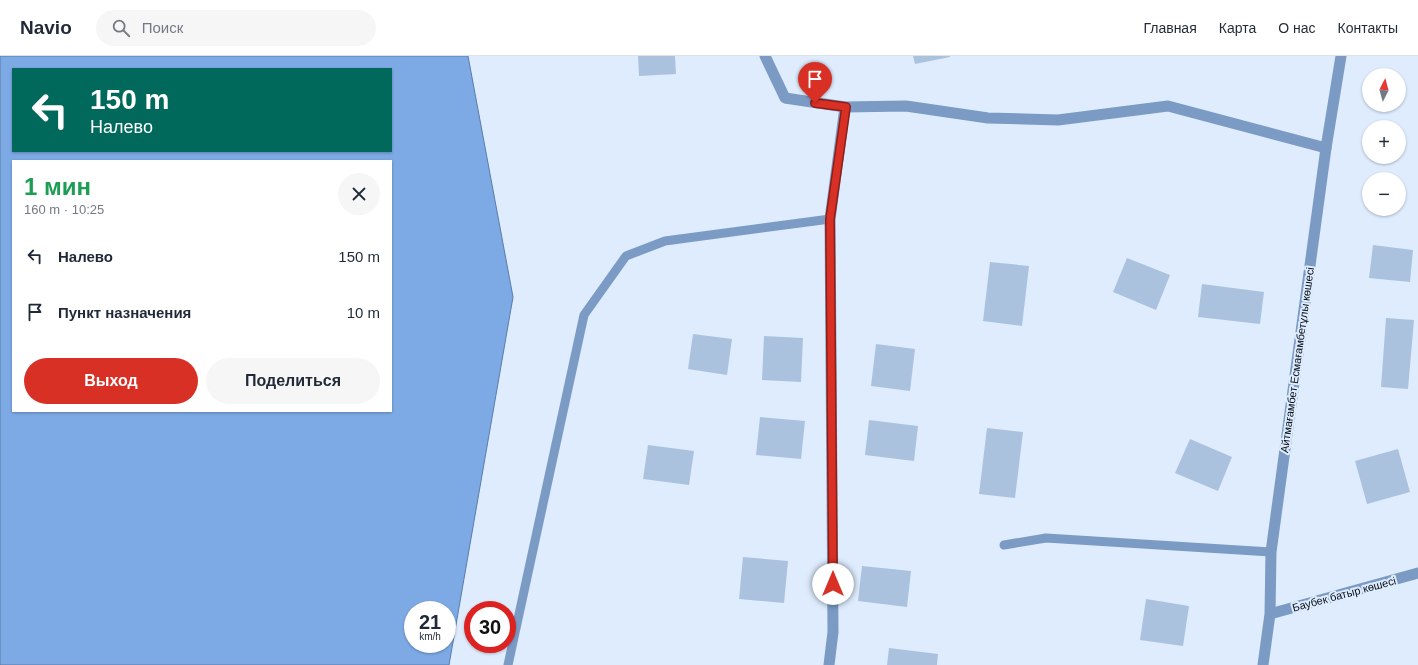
<!DOCTYPE html>
<html lang="ru">
<meta charset="utf-8">
<style>
body{margin:0;font-family:Helvetica,sans-serif;background:#f6f6f7;color:#1f2937;height:100vh;display:flex;flex-direction:column;font-size:15px;white-space:nowrap}
*{box-sizing:border-box;margin:0}
p{font-size:13px;color:#747a83}
.icon{flex:none;width:22px;height:22px;fill:none;stroke:currentColor;stroke-width:2;stroke-linecap:round;stroke-linejoin:round}
.map{position:relative;flex:1;overflow:hidden}
.panel{position:absolute;left:12px;top:104px;width:380px;height:252px;display:flex;flex-direction:column;background:#fff;border-radius:0px;box-shadow:0 1px 3px #0004}
.panel>*{flex:none}
.hud{position:absolute;left:12px;top:12px;width:380px;height:84px;border-radius:0px;box-shadow:0 1px 3px #0004;background:#00695c;color:#fff;overflow:hidden}
.needle{width:26px;rotate:6deg}
.buttons{position:absolute;left:1362px;top:12px;display:grid;gap:8px}
.buttons a{display:grid;place-items:center;width:44px;height:44px;border-radius:50%;background:#fff;box-shadow:0 1px 3px #0004;font-size:20px}
.speed{position:absolute;left:404px;top:545px;display:flex;gap:8px;font-size:20px;font-weight:700;text-align:center}
.speed>*{display:grid;place-content:center;width:52px;height:52px;border-radius:50%;background:#fff;box-shadow:0 1px 3px #0004;line-height:1}
.speed small{font-size:10px;font-weight:400}
.speed .limit{border:6px solid #d22;background:#fff;color:#111}
.pin{position:absolute;display:grid;place-items:center;width:34px;height:34px;color:#fff;margin:-41px -17px;border-radius:50% 50% 50% 0;rotate:-45deg;box-shadow:0 0 4px #0007}
.pin .icon{rotate:45deg}
.me{position:absolute;width:44px;margin:-22px;rotate:0deg;stroke-linejoin:round;filter:drop-shadow(0 0 3px #0008)}
.turn{display:flex;align-items:center;gap:14px;height:84px;padding:0 12px;font-size:18px}
.turn .icon{width:52px;height:52px;stroke-width:2.5}
.turn b{display:block;font-size:28px;line-height:34px}
.round{display:grid;place-items:center;flex:none;width:42px;height:42px;border-radius:21px;background:#f6f6f7}
.head{display:flex;align-items:center;justify-content:space-between;height:68px;padding:0 12px}
h1{font-size:24px;font-weight:700;line-height:30px;color:#1e9e55}
.cta{display:flex;gap:8px;margin-top:auto;padding:8px 12px}
.cta a{flex:1;height:46px;border-radius:24px;background:#d93025;color:#fff;font-size:16px;font-weight:700;line-height:46px;text-align:center}
.cta a+a{background:#f6f6f7;color:#1f2937}
ul{padding:0;list-style:none}
li{display:flex;align-items:center;gap:12px;height:56px;padding:0 12px}
li div{flex:1}
li b{display:block;font-size:15px}
li em{font-style:normal}
header{display:flex;align-items:center;gap:24px;box-sizing:border-box;height:56px;padding:0 20px;background:#fff;border-bottom:1px solid #e0e1e3}
header strong{font-size:19px}
nav{display:flex;gap:22px;margin-inline-start:auto;font-size:14px}
.search{width:280px;height:36px;background:#f6f6f7;display:flex;align-items:center;gap:10px;box-sizing:border-box;padding:0 14px;border-radius:22px;color:#747a83;font-size:15px}
.map>svg:first-child{display:block}
.water{fill:#7daae5;stroke:#5a7ca8;fill-rule:evenodd}
.building{fill:#abc2df}
.lines{fill:none;stroke-linecap:round;stroke-linejoin:round}
.service{stroke:#7b9bc5;stroke-width:9}
.minor{stroke:#7b9bc5;stroke-width:11}
.tertiary{stroke:#7b9bc5;stroke-width:11}
.route-casing{stroke:#8d1f18;stroke-width:10}
.route{stroke:#d93025;stroke-width:7}
.labels{text-anchor:middle;stroke-width:4;stroke-linejoin:round;paint-order:stroke}
.street-label{font-size:11px;fill:#070f19;stroke:#deecfe}
</style>
<header>
<strong>Navio</strong>
<div class="search"><svg class="icon" aria-label="search" viewBox="0 0 24 24"><circle cx="10" cy="10" r="6"/><path d="M15 15l6 6"/></svg>Поиск</div>
<nav><a>Главная</a><a>Карта</a><a>О нас</a><a>Контакты</a></nav>
</header>
<div class="map">
<svg width="1418" height="609" viewBox="0 0 1418 609">
<rect width="100%" height="100%" fill="#deecfe"/>
<path class="water" d="M0,0H468L513,241L449,609H0ZM13,13H391V95H13ZM13,105H391V355H13ZM413,554H447V588H413Z"/>
<path class="building" d="M638,0H675L676,18L639,20Z
M913,0H950V1L915,8Z
M1373,189L1413,194L1410,226L1369,222Z
M1127,202L1170,219L1156,254L1113,236Z
M990,206L1029,210L1022,270L983,265Z
M1202,228L1264,236L1260,268L1198,261Z
M1386,262L1414,264L1408,333L1381,331Z
M693,278L732,283L727,319L688,313Z
M764,280L803,282L801,326L762,324Z
M876,288L915,293L910,335L871,330Z
M760,361L805,365L801,403L756,399Z
M869,364L918,370L914,405L865,399Z
M987,372L1023,376L1015,442L979,438Z
M1190,383L1232,401L1218,435L1175,417Z
M648,389L694,395L689,429L643,423Z
M1398,393L1410,436L1367,448L1355,405Z
M743,501L788,505L784,547L739,543Z
M862,510L911,515L907,551L858,545Z
M1146,543L1189,550L1183,590L1140,584Z
M889,592L938,598L937,609H887Z"/>
<g class="lines">
<path class="service" d="M1004,489L1046,482L1271,496
M508,609L584,259L626,200L665,185L830,163"/>
<path class="minor" d="M765,0L785,42L845,51L906,50L988,62L1058,64L1168,50L1326,92
M829,609L833,576L830,163L845,51"/>
<path class="tertiary" d="M1270,558L1418,517
M1263,609L1270,558L1271,496L1326,92L1341,0"/>
</g>
<g class="lines">
<g class="route-casing">
<path id="route" d="M815,47L846,51L830,163L833,528"/>
</g>
<use href="#route" class="route"/>
</g>
<g class="labels">
<g class="street-label">
<text transform="translate(1297 304) rotate(-82)" y="4">Айтмағамбет Есмағамбетұлы көшесі</text>
<text transform="translate(1344 538) rotate(-15)" y="4">Баубек батыр көшесі</text>
</g>
</g>
</svg>
<div class="buttons">
<a><svg class="needle" viewBox="-14 -14 28 28"><path d="M0-13l5 13h-10z" fill="#e53935"/><path d="M0 13l5-13h-10z" fill="#747a83"/></svg></a>
<a>+</a>
<a>−</a>
</div>
<div class="speed"><div>21<small>km/h</small></div><div class="limit">30</div></div>
<div class="pin" style="left:815px;top:47px;background:#d93025"><svg class="icon" aria-label="arrive" viewBox="0 0 24 24"><path d="M6 21V4h12l-3 4 3 4H6"/></svg></div>
<svg class="me" style="left:833px;top:528px" viewBox="-20 -20 40 40"><circle r="19" fill="#fff"/><path d="M0-13L10 11 0 6-10 11z" fill="#d93025"/></svg>
<div class="hud">
<div class="turn"><svg class="icon" aria-label="left" viewBox="0 0 24 24"><path d="M17 20v-9H6M10 6l-5 5 5 5"/></svg><div><b>150 m</b>Налево</div></div>
</div>
<section class="panel">
<div class="head"><div><h1>1 мин</h1><p>160 m · 10:25</p></div><a class="round"><svg class="icon" aria-label="close" viewBox="0 0 24 24"><path d="M6 6l12 12M18 6L6 18"/></svg></a></div>
<ul>
<li><svg class="icon" aria-label="left" viewBox="0 0 24 24"><path d="M17 20v-9H6M10 6l-5 5 5 5"/></svg><div><b>Налево</b></div><em>150 m</em></li>
<li><svg class="icon" aria-label="arrive" viewBox="0 0 24 24"><path d="M6 21V4h12l-3 4 3 4H6"/></svg><div><b>Пункт назначения</b></div><em>10 m</em></li>
</ul>
<div class="cta"><a>Выход</a><a>Поделиться</a></div>
</section>
</div>
